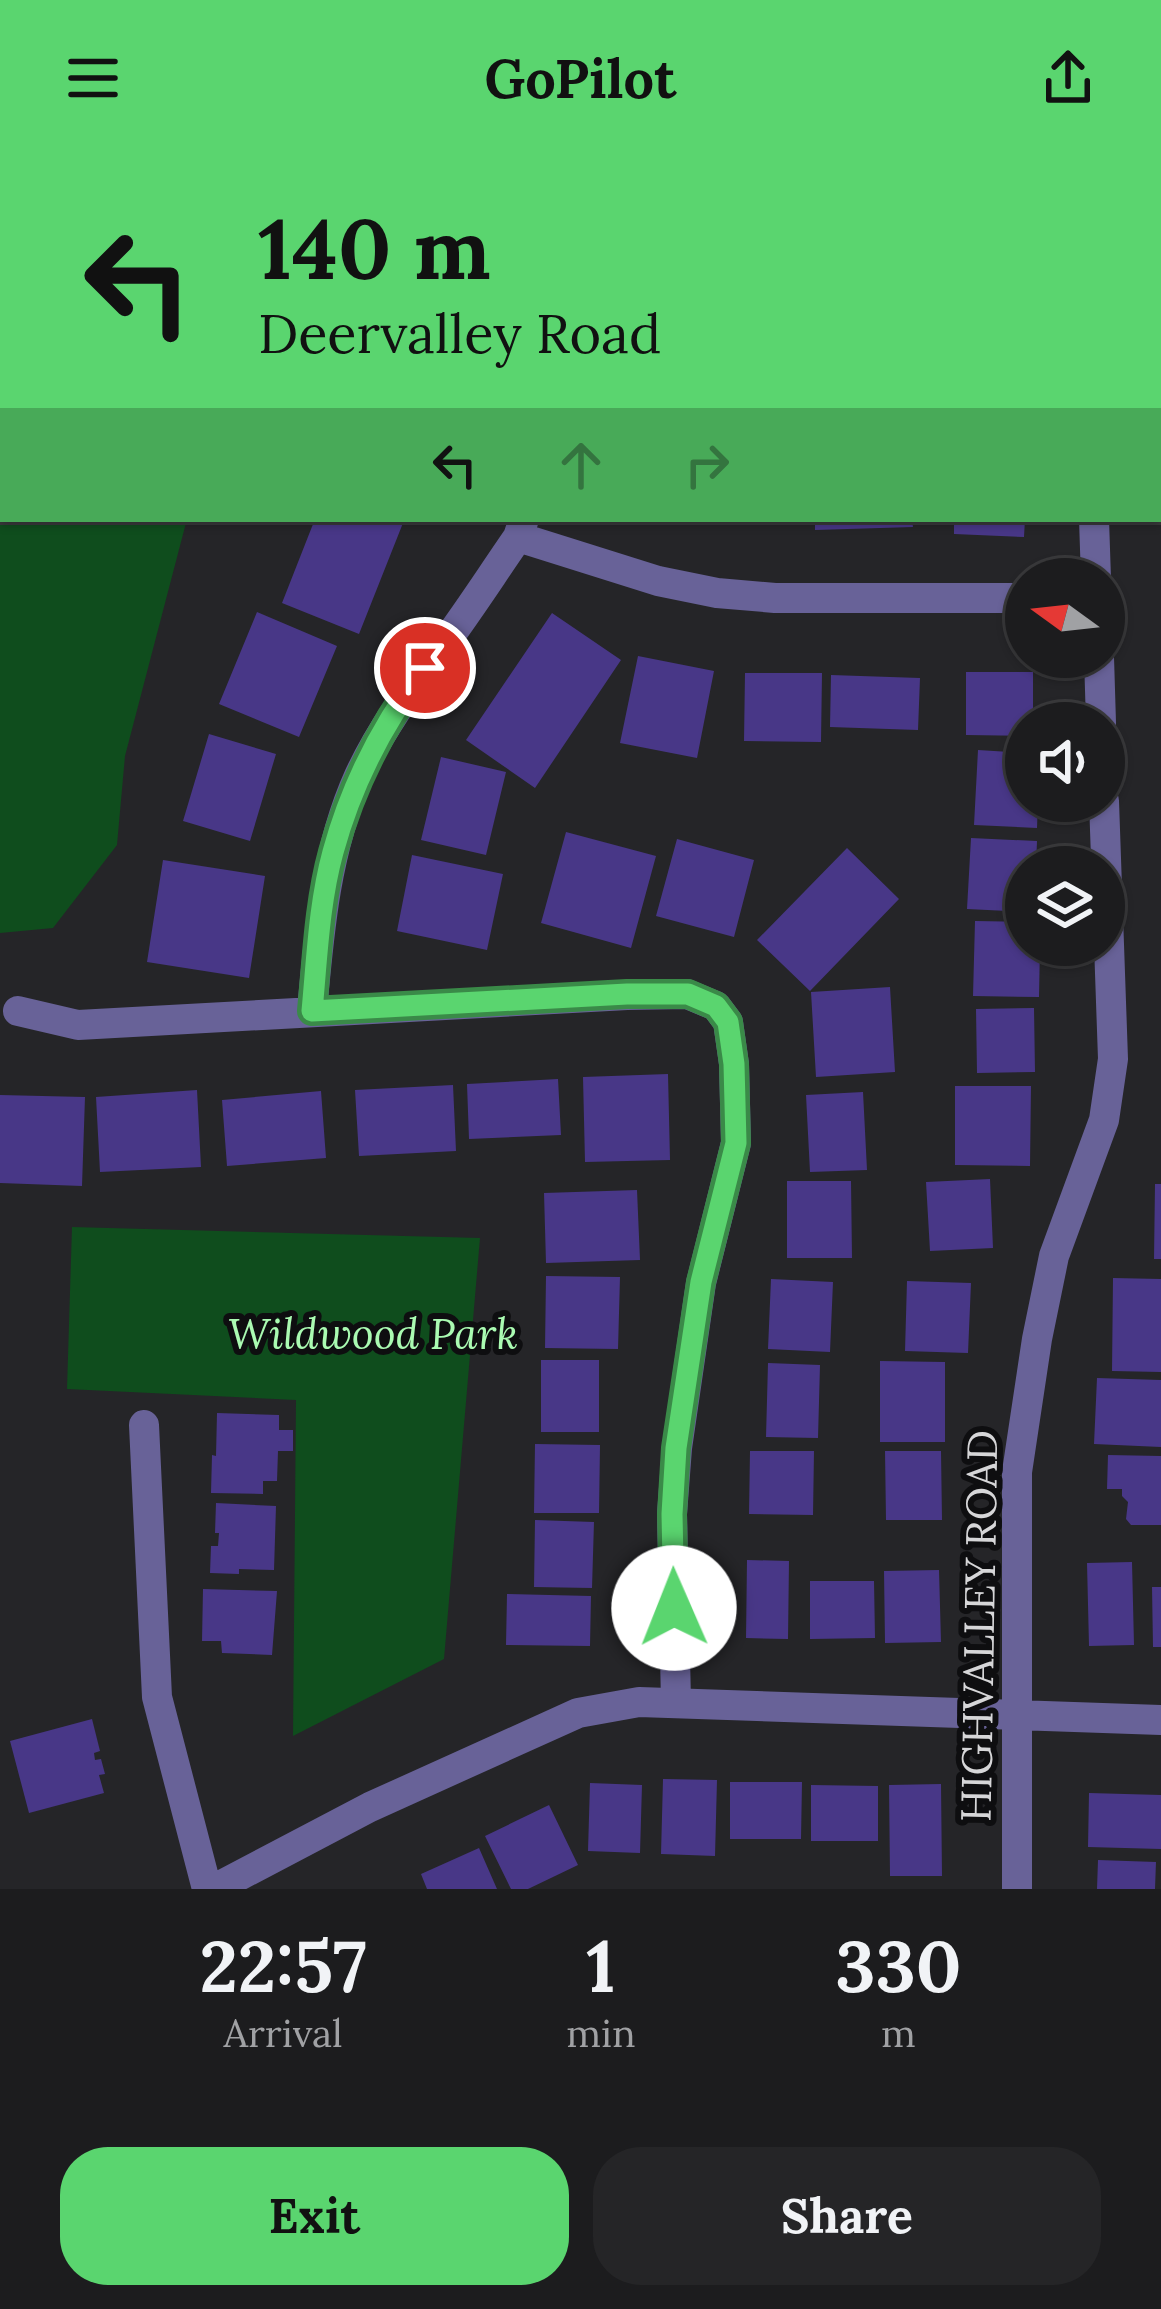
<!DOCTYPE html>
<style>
body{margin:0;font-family:Lora,serif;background:#252527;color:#f1f3f6;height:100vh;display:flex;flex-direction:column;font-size:45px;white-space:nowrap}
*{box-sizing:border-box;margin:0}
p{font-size:39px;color:#a0a1a4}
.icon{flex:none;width:66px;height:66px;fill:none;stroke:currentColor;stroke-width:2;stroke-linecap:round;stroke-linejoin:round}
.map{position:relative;height:1733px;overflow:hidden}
.details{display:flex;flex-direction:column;background:#1c1c1e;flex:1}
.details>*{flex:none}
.top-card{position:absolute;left:0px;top:0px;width:1161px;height:366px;box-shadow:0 3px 9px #0004,0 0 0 3px #3a3a3c;background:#5ad56f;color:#111;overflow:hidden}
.needle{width:78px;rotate:285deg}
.fabs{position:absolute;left:1005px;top:402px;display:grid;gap:24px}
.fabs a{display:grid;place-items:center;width:120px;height:120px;border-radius:50%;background:#1c1c1e;box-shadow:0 3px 9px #0004,0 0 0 3px #3a3a3c;font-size:60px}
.pin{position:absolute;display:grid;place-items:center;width:102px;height:102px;color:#fff;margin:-51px;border:6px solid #fff;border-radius:50%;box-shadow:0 3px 12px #0007}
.me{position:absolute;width:132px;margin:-66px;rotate:359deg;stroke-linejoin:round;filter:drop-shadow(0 0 9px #0008)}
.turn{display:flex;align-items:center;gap:42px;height:252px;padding:0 60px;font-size:54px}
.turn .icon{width:156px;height:156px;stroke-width:2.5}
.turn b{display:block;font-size:84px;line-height:102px}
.lanes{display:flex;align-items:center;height:114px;padding:0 60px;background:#0003;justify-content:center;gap:60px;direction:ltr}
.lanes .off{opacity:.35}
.eta{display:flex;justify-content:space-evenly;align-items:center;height:204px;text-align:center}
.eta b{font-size:72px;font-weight:700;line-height:84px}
.button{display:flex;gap:24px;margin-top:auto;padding:24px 60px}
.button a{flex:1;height:138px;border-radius:48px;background:#5ad56f;color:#111;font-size:48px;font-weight:700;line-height:138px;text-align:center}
.button a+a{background:#252527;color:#f1f3f6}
header{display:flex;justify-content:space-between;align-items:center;height:156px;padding:0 60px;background:#5ad56f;color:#111;font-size:54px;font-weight:700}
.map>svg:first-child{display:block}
.green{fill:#0f4d1d}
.building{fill:#483787}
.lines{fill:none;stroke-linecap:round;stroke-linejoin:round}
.minor{stroke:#686298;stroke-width:30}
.route-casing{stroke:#3a8a48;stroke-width:30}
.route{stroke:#5ad56f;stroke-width:21}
.labels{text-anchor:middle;stroke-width:12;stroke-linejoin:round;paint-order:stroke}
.park-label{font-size:42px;font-style:italic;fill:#aafbb2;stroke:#0e0e10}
.street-label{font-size:42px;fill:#d6d6d8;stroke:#0e0e10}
</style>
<header><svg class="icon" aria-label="menu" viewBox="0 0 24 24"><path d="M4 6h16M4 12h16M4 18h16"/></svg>GoPilot<svg class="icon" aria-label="share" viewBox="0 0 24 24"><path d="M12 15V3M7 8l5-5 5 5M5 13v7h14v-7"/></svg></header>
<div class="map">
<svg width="1161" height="1733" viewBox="0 0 1161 1733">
<rect width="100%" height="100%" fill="#252528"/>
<path class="green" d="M0,0H374L372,3H3V363H187L125,600L117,689L53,772L0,777Z
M72,1071L480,1082L444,1503L293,1580L296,1244L67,1233Z"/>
<path class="building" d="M315,363H394L403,367L359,478L282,447Z
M815,363H912L913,371L815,374Z
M954,363H1025L1024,381L954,378Z
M257,456L337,490L299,581L219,548Z
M552,457L621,504L535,632L466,584Z
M638,500L714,515L697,602L620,587Z
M966,516H1033V567H1026V580L966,579Z
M745,517H822L821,586L744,585Z
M831,519L920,522L918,574L830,571Z
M209,578L276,598L250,685L183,665Z
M978,594L1026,597V645H1038L1037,672L974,669Z
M441,601L506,616L486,699L421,684Z
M566,676L656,700L631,792L541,767Z
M971,682L1037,685L1036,711H1026V756L967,753Z
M677,683L754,704L734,781L656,760Z
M847,692L899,743L810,835L757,784Z
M412,699L503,718L487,794L397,775Z
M163,704L265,720L249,822L147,806Z
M975,765L1026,766V789H1040L1039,841L973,840Z
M890,831L895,916L816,921L811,836Z
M1034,852L1035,916L977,917L976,853Z
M668,918L670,1004L585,1006L583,921Z
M558,923L561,979L469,983L467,928Z
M453,929L456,995L359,1000L355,934Z
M955,930H1031L1030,1010L955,1009Z
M197,934L201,1011L100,1016L96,941Z
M321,935L326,1002L227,1010L222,944Z
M863,936L867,1014L810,1016L806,939Z
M0,939L85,941L82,1030L0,1027Z
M990,1023L993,1092L930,1095L926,1026Z
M787,1025H851L852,1102H787Z
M1155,1028H1161V1103H1154Z
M637,1034L640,1104L546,1107L544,1037Z
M546,1120L620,1121L618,1193L545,1192Z
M1113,1122L1161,1123V1216L1112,1215Z
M771,1123L833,1126L830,1196L768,1193Z
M907,1125L971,1127L968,1197L905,1195Z
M541,1204H599V1276H541Z
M880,1205L945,1206V1286H880Z
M768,1207L820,1209L818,1282L766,1281Z
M1097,1222L1161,1224V1291L1094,1288Z
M217,1257L279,1259V1274H293V1295H278L277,1325H263V1338L211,1337L212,1299L216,1300Z
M535,1288L600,1289L599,1357H534Z
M750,1295H814L813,1359L749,1358Z
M885,1295H941L942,1364H886Z
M1108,1299L1161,1300V1369H1131L1126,1363L1128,1346L1122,1340V1333H1107Z
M216,1347L276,1350L274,1414L239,1413V1418L210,1417L211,1390H218L219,1377H215Z
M535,1364L594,1366L592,1432L534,1431Z
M747,1404L789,1405L788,1483L746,1482Z
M1132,1406L1134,1489L1089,1490L1087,1407Z
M939,1414L941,1486L885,1487L884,1415Z
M810,1425H874L875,1482L810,1483Z
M1152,1431H1161V1491H1153Z
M203,1433L277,1435L272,1499L222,1497L221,1485H202Z
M507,1438L591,1440L590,1490L506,1489Z
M92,1563L100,1595L94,1597L95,1604L101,1603L105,1618L99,1619L104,1637L29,1657L10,1585Z
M663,1623L717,1624L715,1700L661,1698Z
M730,1626H802L801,1683H730Z
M590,1627L642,1629L640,1697L588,1695Z
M941,1628L942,1720H890L889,1629Z
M811,1629L878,1630V1685H811Z
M1089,1637L1161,1639V1693L1088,1691Z
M549,1649L578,1709L528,1733H511L485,1680Z
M479,1692L497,1733H427L421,1718Z
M1098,1704L1156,1706L1155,1733H1097Z"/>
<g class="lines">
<path class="minor" d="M1108,3L1109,0
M1094,363L1096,423
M518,381L658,425L717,437L775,442H1026
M1099,501L1101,567
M18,855L78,869L627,839L687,838L716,850L728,866L734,908L736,987L701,1127L677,1292L672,1358L676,1546
M312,855C319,776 326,693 359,620C381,572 413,530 444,488C470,453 493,417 518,381L524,363
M144,1269L157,1541L207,1733
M214,1733L370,1651L578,1557L639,1546L1161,1564
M1017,1733V1316L1037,1183L1054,1100L1104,964L1113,903L1104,645"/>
</g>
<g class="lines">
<g class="route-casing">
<path id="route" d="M425,512C383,567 351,630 333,696C319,747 317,802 312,855L627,838H688L716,850L728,866L734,908L736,987L701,1126L676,1292L672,1358L674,1452"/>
</g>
<use href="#route" class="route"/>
</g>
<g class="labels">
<g class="park-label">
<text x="373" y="1193">Wildwood Park</text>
</g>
<g class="street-label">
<text transform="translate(979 1470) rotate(-89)" y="15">HIGHVALLEY ROAD</text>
</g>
</g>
</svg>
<div class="fabs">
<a><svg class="needle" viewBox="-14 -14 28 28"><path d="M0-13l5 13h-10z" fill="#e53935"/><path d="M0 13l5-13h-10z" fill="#a0a1a4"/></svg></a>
<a><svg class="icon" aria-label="sound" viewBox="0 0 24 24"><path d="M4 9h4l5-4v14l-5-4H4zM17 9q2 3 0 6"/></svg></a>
<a><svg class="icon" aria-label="layers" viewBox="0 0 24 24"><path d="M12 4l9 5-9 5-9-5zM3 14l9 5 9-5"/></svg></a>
</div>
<div class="pin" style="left:425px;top:512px;background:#d93025"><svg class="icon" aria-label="arrive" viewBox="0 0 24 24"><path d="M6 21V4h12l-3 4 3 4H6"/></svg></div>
<svg class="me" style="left:674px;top:1452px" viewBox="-20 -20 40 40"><circle r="19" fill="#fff"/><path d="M0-13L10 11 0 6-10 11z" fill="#5ad56f"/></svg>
<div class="top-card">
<div class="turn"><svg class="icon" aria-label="left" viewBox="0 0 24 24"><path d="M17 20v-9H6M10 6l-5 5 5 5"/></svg><div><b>140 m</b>Deervalley Road</div></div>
<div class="lanes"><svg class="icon" aria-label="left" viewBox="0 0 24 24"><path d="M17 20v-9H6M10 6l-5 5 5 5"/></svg><svg class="icon off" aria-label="ahead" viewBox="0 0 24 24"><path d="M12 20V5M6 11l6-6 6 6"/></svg><svg class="icon off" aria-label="right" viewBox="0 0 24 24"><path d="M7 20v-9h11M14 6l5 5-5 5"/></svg></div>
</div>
</div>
<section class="details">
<div class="eta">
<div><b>22:57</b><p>Arrival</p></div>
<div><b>1</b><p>min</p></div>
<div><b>330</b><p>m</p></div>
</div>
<div class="button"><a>Exit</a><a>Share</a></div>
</section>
